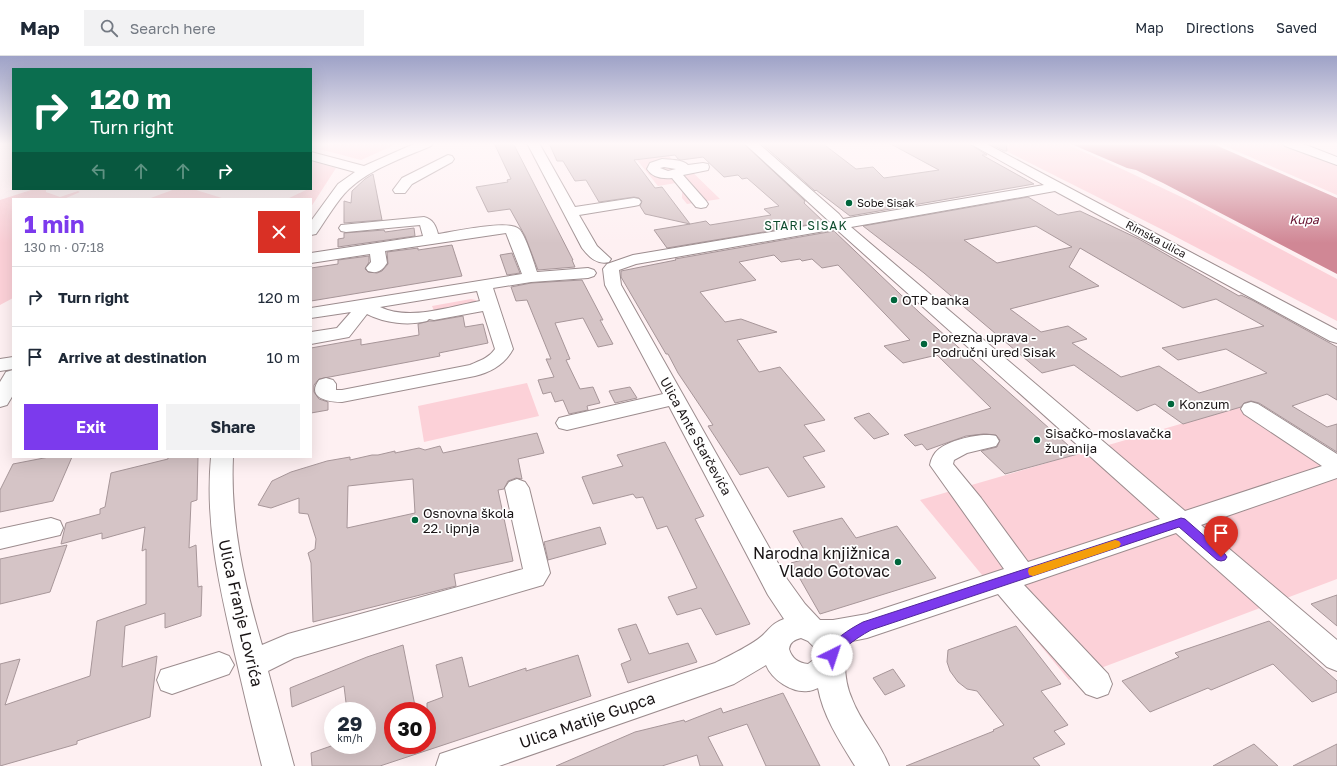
<!DOCTYPE html>
<meta charset="utf-8">
<style>
body{margin:0;font-family:"Golos Text",sans-serif;background:#f2f2f3;color:#1f2937;height:100vh;display:flex;flex-direction:column;font-size:15px;white-space:nowrap}
*{box-sizing:border-box;margin:0}
p{font-size:13px;color:#747a83}
.icon{flex:none;width:22px;height:22px;fill:none;stroke:currentColor;stroke-width:2;stroke-linecap:round;stroke-linejoin:round}
.map{position:relative;flex:1;overflow:hidden}
.side{position:absolute;left:12px;top:142px;width:300px;height:260px;display:flex;flex-direction:column;background:#fff;border-radius:0px;box-shadow:0 4px 16px #0002}
.side>*{flex:none}
.top-card{position:absolute;left:12px;top:12px;width:300px;height:122px;border-radius:0px;box-shadow:0 4px 16px #0002;background:#0b6e4f;color:#fff;overflow:hidden}
.speed{position:absolute;left:324px;top:646px;display:flex;gap:8px;font-size:20px;font-weight:700;text-align:center}
.speed>*{display:grid;place-content:center;width:52px;height:52px;border-radius:50%;background:#fff;box-shadow:0 4px 16px #0002;line-height:1}
.speed small{font-size:10px;font-weight:400}
.speed .limit{border:6px solid #d22;background:#fff;color:#111}
.pin{position:absolute;display:grid;place-items:center;width:34px;height:34px;color:#fff;margin:-41px -17px;border-radius:50% 50% 50% 0;rotate:-45deg;box-shadow:0 0 4px #0007}
.pin .icon{rotate:45deg}
.me{position:absolute;width:44px;margin:-22px;rotate:41deg;stroke-linejoin:round;filter:drop-shadow(0 0 3px #0008)}
.turn{display:flex;align-items:center;gap:14px;height:84px;padding:0 12px;font-size:18px}
.turn .icon{width:52px;height:52px;stroke-width:2.5}
.turn b{display:block;font-size:28px;line-height:34px}
.lanes{display:flex;align-items:center;height:38px;padding:0 12px;background:#0003;justify-content:center;gap:20px;direction:ltr}
.lanes .off{opacity:.35}
.round{display:grid;place-items:center;flex:none;width:42px;height:42px;border-radius:0px;background:#f2f2f3}
.summary{display:flex;align-items:center;justify-content:space-between;height:68px;padding:0 12px}
h1{font-size:24px;font-weight:700;line-height:30px;color:#7c3aed}
.cta{display:flex;gap:8px;margin-top:auto;padding:8px 12px}
.cta a{flex:1;height:46px;border-radius:0px;background:#7c3aed;color:#fff;font-size:16px;font-weight:700;line-height:46px;text-align:center}
.cta a+a{background:#f2f2f3;color:#1f2937}
ul{padding:0;list-style:none}
li{display:flex;align-items:center;gap:12px;height:60px;padding:0 12px;border-top:1px solid #e0e1e3}
li div{flex:1}
li b{display:block;font-size:15px}
li em{font-style:normal}
header{display:flex;align-items:center;gap:24px;box-sizing:border-box;height:56px;padding:0 20px;background:#fff;border-bottom:1px solid #e0e1e3}
header strong{font-size:19px}
nav{display:flex;gap:22px;margin-inline-start:auto;font-size:14px}
.search{width:280px;height:36px;background:#f2f2f3;display:flex;align-items:center;gap:10px;box-sizing:border-box;padding:0 14px;border-radius:0px;color:#747a83;font-size:15px}
.map>svg:first-child{display:block}
.green{fill:#fcd1d8}
.water{fill:#d08795}
.building{fill:#d5c4c6;stroke:#a79699;fill-rule:evenodd}
.lines{fill:none;stroke-linecap:round;stroke-linejoin:round}
.minor-casing{stroke:#9c8c8e;stroke-width:2}
.minor{fill:#fff;fill-rule:evenodd}
.route{fill:#7c3aed;stroke:#51269a}
.slow{fill:#f59e0b}
.poi-dot{fill:#00663c;stroke:#fff;stroke-width:1.5}
.labels{text-anchor:middle;stroke-width:3.5;stroke-linejoin:round;paint-order:stroke}
.far-poi-label{font-size:11px;fill:#191415;stroke:#fff;text-anchor:start}
.far-street-label{font-size:11px;fill:#191415;stroke:#fff}
.far-water-label{font-size:12px;font-style:italic;fill:#650d2c;stroke:#fff}
.far-neighbourhood-label{font-size:12px;letter-spacing:1px;fill:#0e4c2e;stroke:#fff}
.poi-label{font-size:13px;fill:#191415;stroke:#fff;text-anchor:start}
.street-label{font-size:13px;fill:#191415;stroke:#fff}
.near-poi-label{font-size:16px;fill:#191415;stroke:#fff;text-anchor:end}
.near-street-label{font-size:16px;fill:#191415;stroke:#fff}
</style>
<header>
<strong>Map</strong>
<div class="search"><svg class="icon" aria-label="search" viewBox="0 0 24 24"><circle cx="10" cy="10" r="6"/><path d="M15 15l6 6"/></svg>Search here</div>
<nav><a>Map</a><a>Directions</a><a>Saved</a></nav>
</header>
<div class="map">
<svg width="1337" height="710" viewBox="0 0 1337 710">
<rect width="100%" height="100%" fill="#fef0f2"/>
<path class="green" d="M333,87H399L361,104L319,93Z
M990,87H1064L1120,112L1192,146L1337,223V265L1161,173Z
M1218,87H1281L1337,109V139Z
M669,100L675,106H682L720,143L687,148L682,142V135L676,127L658,130L637,104Z
M311,105L336,112L311,151V143H287L306,134L302,133H311Z
M34,133H46V136L60,141L78,135L80,136L64,143H13V242L0,249V144Z
M175,133H193L225,143H148Z
M471,243L476,244L478,247L435,257L432,250Z
M527,327L539,360L424,386L418,350Z
M1242,350L1337,412V523L1069,624L920,444Z"/>
<path class="water" d="M1069,87H1211L1337,142V218L1163,127L1136,114L1127,112Z"/>
<path class="building" d="M494,87H513L573,204H572L575,211L538,214L525,180L510,153L488,156L476,131L508,126L507,124L511,123Z
M549,87H743L805,145L804,147L824,166L667,192L654,174L690,168L645,158L640,150L642,145L639,142L634,141L599,146L586,124L575,125L563,105H557ZM675,99L678,103L681,104L703,101L724,121L738,119L742,123L747,122L779,150L764,153L771,159L710,169L706,165L690,168L662,131L655,132L634,104Z
M761,87H822L856,113L873,111L884,122L939,114L889,87H968L987,99H982L1034,128L850,160L816,134L815,135Z
M989,87H1006L1007,95H1004Z
M373,118L382,164L344,167V145L351,147L352,135L365,123Z
M1028,141L1058,159L1080,155L1139,183L1239,240L1241,239L1252,244L1337,291V344L1327,338L1292,350L1327,371L1337,368V396L1259,347L1251,345L1244,347L1241,351L1183,368L1155,348L1137,355L1074,309L1042,317L924,217L863,170ZM1036,170L1072,191L997,207L964,184ZM1080,192L1183,252L1216,243L1264,270L1162,292L1178,304L1226,293L1267,317L1199,337L1159,310L1121,321L1072,287L1087,283L1068,270L1041,276L1010,253L1099,230L1069,211Z
M414,172L415,180L338,191V183L344,182V177L384,174L385,176Z
M834,175L920,257L1078,398L1005,418L981,395L997,391L1000,384L996,379L983,378L966,380L927,394L922,388L915,390L904,379L991,352L937,299L903,307L884,290L910,284L838,209L822,212L812,203L802,205L800,203L781,206L774,199L739,206L756,224L700,236L725,266L741,263L777,276L737,284L759,316L780,311L825,364L804,369L825,395L803,401L825,431L788,441L768,411L740,419L708,370L713,369L678,317L668,298H666L621,221V215L676,204L675,203Z
M452,189L462,220L311,245V212L338,208V204L369,200V206L365,213L368,216L377,217L382,215L388,208L387,196L418,192V194Z
M512,197L520,217L507,219L500,199Z
M582,224L603,264H600L613,288L598,291L583,262L555,267L570,303L566,304L580,333L593,331L600,347L587,350L588,354L569,358L563,344L555,346L551,336L543,338L538,324L554,321L546,303H551L527,244L516,245L511,231L531,227Z
M463,260L465,271L483,268L488,287L439,297L440,300L319,323L314,329V336L319,343L328,346V354L311,357V292L361,283V289L419,279L418,268L429,265H434Z
M630,331L637,342L615,347L609,335Z
M869,357L889,378L874,383L854,362Z
M537,377L544,397L518,403L522,423L516,422L508,425L504,433L498,434L513,505L454,518L456,530L313,566L311,507L308,497L315,493L316,483L308,458L299,457V442L271,452L258,449L272,425L291,416L327,405L350,401V404L372,399H378L395,395V397L419,392L425,394L440,390L443,397ZM413,423L415,457L347,472L348,430Z
M665,386L704,460L695,463L750,568L716,579L701,552L677,559L668,541L697,532L667,470L657,473L643,441L636,442L633,438L593,448L582,421L623,410L617,399Z
M49,401H72L53,445L0,456V434L13,408Z
M168,401H198L197,444L191,446L189,492L196,489L198,531L202,530L201,560L165,572V557L125,570L122,611L157,600L150,661L77,685V688L0,710V608L20,603L5,649L90,620L97,565L146,548V493L142,495L145,471L102,483V477L61,488L66,467L100,458V453L105,451L111,417L168,403Z
M842,462L856,482L897,470L936,522L820,558L791,507L809,502L793,475Z
M600,471L606,488L548,504L544,486Z
M67,489L50,536L0,548V503Z
M1337,539V570L1311,548Z
M1269,565L1337,625V636L1312,646L1273,608L1211,634L1208,632L1150,656L1122,625L1179,601L1175,597Z
M636,568L649,598L688,587L697,606L628,627L621,608L631,604L618,573Z
M1016,570L1061,628L1041,635L1068,669L1054,675L1065,688L1033,702L1040,710H906L994,675L993,674L1004,669L977,635L967,633L958,626L950,615L947,606L948,594Z
M403,589L416,655H393V689H427V647L443,641L436,609L462,601L469,631L526,612V615L578,599L591,640L380,710H312L311,697L334,689H367V655H347L344,630L292,651L290,632L367,601Z
M893,613L905,630L885,639L873,622Z
M783,637L820,710H766L747,668L708,681L723,710H700L697,699L662,710H556L635,676L684,664L685,666L721,652L723,657Z
M1254,688L1278,710H1213Z
M1337,688V710H1293Z"/>
<g class="lines">
<g class="minor-casing">
<path id="minor" d="M416,87H433L431,90C403,102 372,112 349,133C337,144 326,164 316,178L311,179V165L338,128L355,116L311,104V96L364,110Z
M527,87H539L575,151L634,142L639,143L641,146L639,149L634,150L579,159L597,190L611,203L609,206C597,209 589,201 582,192Z
M744,87H758L839,158L843,163L1044,129L969,87H985L1337,274V287L1330,285L1055,135L851,171L1185,455L1322,410L1244,358L1241,353L1244,348L1251,346L1258,348L1337,398V422L1201,469L1337,584V615L1327,611L1176,477L1024,529L1108,618L1112,628L1108,638L1097,642L1086,638L1020,564L998,538L867,582L842,587C846,594 844,600 845,607C845,620 847,632 852,643C861,667 880,686 889,710H855C840,686 823,660 818,632C815,633 811,635 808,635C792,637 772,624 766,609L734,628L723,632L499,710H436L440,698L452,694L715,607C727,601 756,587 764,578C772,570 773,567 784,563L768,539L669,350L567,374L559,372L556,367L559,362L567,360L663,338L605,229L603,213L607,208L633,199L830,166ZM836,173L1160,463L1028,506L981,442L953,408L954,404L967,397L996,390L999,385L996,380C982,376 950,384 939,393C934,397 931,403 930,409L1004,513L867,558L833,564H820L805,548L787,523L621,229L619,214L636,208ZM801,582L808,585L815,592L816,602L808,608C799,607 792,603 789,593C790,586 794,584 801,582Z
M1283,87H1301L1337,101V109L1285,90Z
M448,99L452,100L454,103L452,106L412,128L405,137H395L393,134L402,122Z
M662,103C670,104 682,103 688,109L703,107L708,108L709,111L708,114L683,119L706,145L708,148L706,151L701,152L696,151L672,122C662,123 652,121 647,113L650,107ZM664,111L676,113L668,115L660,112Z
M424,161C433,163 436,170 438,178C453,176 509,163 519,173C525,178 534,207 537,216L588,212L594,214L596,217L594,220L588,222L531,226L493,232L513,293C505,308 491,316 475,320L342,346C328,346 306,342 319,324L326,322L333,324L336,328V334H342L470,309C479,305 489,302 495,293L483,255L434,264L429,263L427,265C408,270 385,267 367,258L349,281L311,288V276L337,272L351,256L311,262V252L522,218L506,177L385,195L387,207C382,215 377,218 368,215L366,212L371,206L370,198L311,207V197L423,180L420,169L346,176L341,175L339,172L341,169ZM477,235L480,245C449,251 409,265 380,251Z
M13,301V313L0,315V303Z
M13,314V339L7,349L0,351V326L6,316Z
M211,401H233C230,466 244,527 262,589L288,578L523,513L505,432L509,426L517,423L525,426L529,432L550,517L543,529L294,602L268,615L294,710H262C252,671 243,633 234,594C219,528 205,469 211,401Z
M51,462L60,465L63,472L60,479L0,493V473Z
M219,596L229,600L234,609L229,618L172,638L161,634L157,624L161,614Z"/>
</g>
<use href="#minor" class="minor"/>
</g>
<linearGradient id="sky" x2="0" y2="1"><stop stop-color="#9ea2c7"/><stop offset="0.47" stop-color="#fff8f9"/><stop offset="1" stop-color="#fff8f9" stop-opacity="0"/></linearGradient>
<rect width="1337" height="187" fill="url(#sky)"/>
<path class="route" d="M1181,462L1185,463L1225,498L1227,501L1225,504L1221,505L1217,504L1179,471L871,574C862,579 854,584 846,591C840,596 838,602 832,605L827,603L825,599C833,583 848,574 863,566Z"/>
<path class="slow" d="M1115,484L1119,485L1121,488L1119,491L1033,520L1029,519L1028,515L1029,512Z"/>
<g class="poi-dot">
<circle cx="849" cy="147" r="4"/>
<circle cx="894" cy="244" r="4"/>
<circle cx="924" cy="288" r="4"/>
<circle cx="1171" cy="348" r="4"/>
<circle cx="1037" cy="384" r="4"/>
<circle cx="415" cy="464" r="4"/>
<circle cx="898" cy="506" r="4"/>
</g>
<g class="labels">
<g class="far-poi-label">
<text x="857" y="151">Sobe Sisak</text>
</g>
<g class="far-street-label">
<text transform="translate(1156 183) rotate(28)" y="4">Rimska ulica</text>
</g>
<g class="far-water-label">
<text x="1304" y="168">Kupa</text>
</g>
<g class="far-neighbourhood-label">
<text x="806" y="174">STARI SISAK</text>
</g>
<g class="poi-label">
<text x="902" y="249">OTP banka</text>
<text x="932" y="286">Porezna uprava -<tspan x="932" dy="15">Područni ured Sisak</tspan></text>
<text x="1179" y="353">Konzum</text>
<text x="1045" y="382">Sisačko-moslavačka<tspan x="1045" dy="15">županija</tspan></text>
<text x="423" y="462">Osnovna škola<tspan x="423" dy="15">22. lipnja</tspan></text>
</g>
<g class="street-label">
<text transform="translate(696 380) rotate(61)" y="5">Ulica Ante Starčevića</text>
</g>
<g class="near-poi-label">
<text x="890" y="503">Narodna knjižnica<tspan x="890" dy="18">Vlado Gotovac</tspan></text>
</g>
<g class="near-street-label">
<text transform="translate(241 557) rotate(77)" y="6">Ulica Franje Lovrića</text>
<text transform="translate(587 664) rotate(-19)" y="6">Ulica Matije Gupca</text>
</g>
</g>
</svg>
<div class="speed"><div>29<small>km/h</small></div><div class="limit">30</div></div>
<div class="pin" style="left:1221px;top:501px;background:#d93025"><svg class="icon" aria-label="arrive" viewBox="0 0 24 24"><path d="M6 21V4h12l-3 4 3 4H6"/></svg></div>
<svg class="me" style="left:832px;top:599px" viewBox="-20 -20 40 40"><circle r="19" fill="#fff"/><path d="M0-13L10 11 0 6-10 11z" fill="#7c3aed"/></svg>
<div class="top-card">
<div class="turn"><svg class="icon" aria-label="right" viewBox="0 0 24 24"><path d="M7 20v-9h11M14 6l5 5-5 5"/></svg><div><b>120 m</b>Turn right</div></div>
<div class="lanes"><svg class="icon off" aria-label="left" viewBox="0 0 24 24"><path d="M17 20v-9H6M10 6l-5 5 5 5"/></svg><svg class="icon off" aria-label="ahead" viewBox="0 0 24 24"><path d="M12 20V5M6 11l6-6 6 6"/></svg><svg class="icon off" aria-label="ahead" viewBox="0 0 24 24"><path d="M12 20V5M6 11l6-6 6 6"/></svg><svg class="icon" aria-label="right" viewBox="0 0 24 24"><path d="M7 20v-9h11M14 6l5 5-5 5"/></svg></div>
</div>
<section class="side">
<div class="summary"><div><h1>1 min</h1><p>130 m · 07:18</p></div><a class="round" style="background:#d93025;color:#fff"><svg class="icon" aria-label="close" viewBox="0 0 24 24"><path d="M6 6l12 12M18 6L6 18"/></svg></a></div>
<ul>
<li><svg class="icon" aria-label="right" viewBox="0 0 24 24"><path d="M7 20v-9h11M14 6l5 5-5 5"/></svg><div><b>Turn right</b></div><em>120 m</em></li>
<li><svg class="icon" aria-label="arrive" viewBox="0 0 24 24"><path d="M6 21V4h12l-3 4 3 4H6"/></svg><div><b>Arrive at destination</b></div><em>10 m</em></li>
</ul>
<div class="cta"><a>Exit</a><a>Share</a></div>
</section>
</div>
